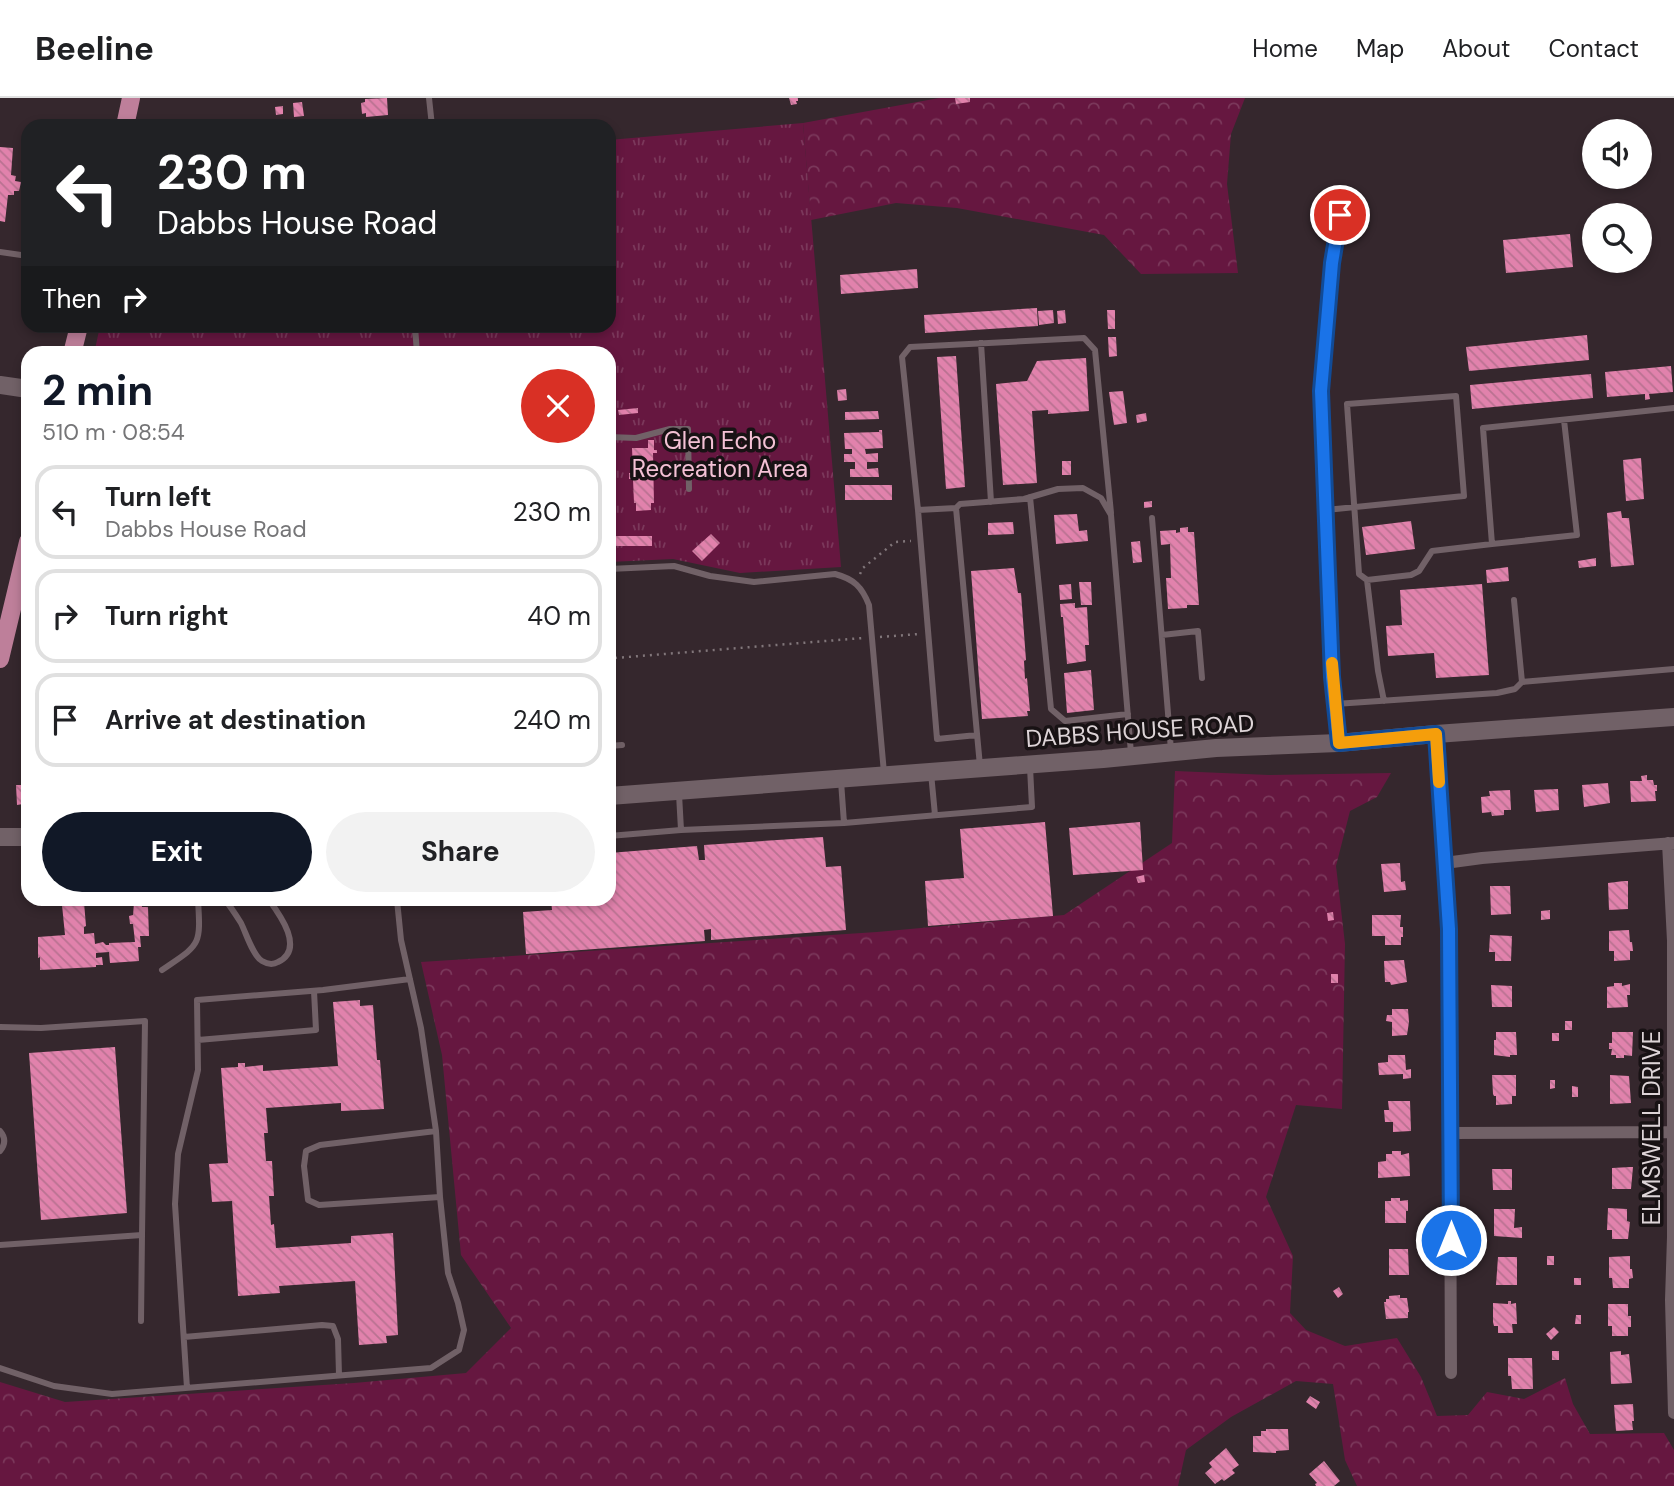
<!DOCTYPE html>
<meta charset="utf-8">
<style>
body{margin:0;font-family:"DM Sans",sans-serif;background:#f2f2f2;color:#202124;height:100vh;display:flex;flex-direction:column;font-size:26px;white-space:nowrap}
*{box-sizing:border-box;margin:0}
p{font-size:23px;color:#757577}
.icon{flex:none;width:38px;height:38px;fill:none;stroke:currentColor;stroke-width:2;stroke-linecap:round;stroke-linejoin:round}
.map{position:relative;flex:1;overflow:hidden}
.side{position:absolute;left:21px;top:248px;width:595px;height:560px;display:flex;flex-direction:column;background:#fff;border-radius:21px;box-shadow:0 4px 10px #0003}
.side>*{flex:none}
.banner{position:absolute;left:21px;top:21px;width:595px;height:214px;border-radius:21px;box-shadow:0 4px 10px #0003;background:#202124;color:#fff;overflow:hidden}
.fabs{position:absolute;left:1582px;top:21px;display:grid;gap:14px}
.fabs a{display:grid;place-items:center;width:70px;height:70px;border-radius:50%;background:#fff;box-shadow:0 4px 10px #0003;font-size:35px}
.pin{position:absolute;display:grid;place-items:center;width:60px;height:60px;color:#fff;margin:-30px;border:4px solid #fff;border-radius:50%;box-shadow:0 2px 7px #0007}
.me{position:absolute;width:77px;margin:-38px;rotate:0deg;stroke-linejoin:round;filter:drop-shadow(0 0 5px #0008)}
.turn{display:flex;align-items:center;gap:24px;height:147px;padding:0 21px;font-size:32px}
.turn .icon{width:91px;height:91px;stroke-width:2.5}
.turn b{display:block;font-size:49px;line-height:60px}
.then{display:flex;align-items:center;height:66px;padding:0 21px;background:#0003;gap:14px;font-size:26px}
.round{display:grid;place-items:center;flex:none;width:74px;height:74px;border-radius:37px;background:#f2f2f2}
.summary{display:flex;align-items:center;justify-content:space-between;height:119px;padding:0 21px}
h1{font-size:42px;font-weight:700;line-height:52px;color:#111827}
.action{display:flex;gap:14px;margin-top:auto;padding:14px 21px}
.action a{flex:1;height:80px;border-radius:42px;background:#111827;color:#fff;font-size:28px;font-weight:700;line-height:80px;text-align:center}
.action a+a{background:#f2f2f2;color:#202124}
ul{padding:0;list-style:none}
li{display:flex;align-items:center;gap:21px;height:94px;margin:0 14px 10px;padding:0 7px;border:4px solid #e0e0e0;border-radius:21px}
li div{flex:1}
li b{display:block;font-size:26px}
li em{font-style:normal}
header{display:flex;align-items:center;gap:42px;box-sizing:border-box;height:98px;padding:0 35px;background:#fff;border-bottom:2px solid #e0e0e0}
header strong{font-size:33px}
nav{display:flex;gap:38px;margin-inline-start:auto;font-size:24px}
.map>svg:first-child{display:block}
.forest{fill:url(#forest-crowns)}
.park{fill:url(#park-tufts)}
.building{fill:url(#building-back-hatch)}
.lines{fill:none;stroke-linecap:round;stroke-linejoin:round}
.path{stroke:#81767a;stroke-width:2.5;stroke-dasharray:2 5;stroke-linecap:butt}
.lane{stroke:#716167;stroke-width:6}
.street{stroke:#716167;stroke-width:12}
.secondary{stroke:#716167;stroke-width:18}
.primary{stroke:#be7f9a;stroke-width:18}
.route-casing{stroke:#114b97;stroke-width:18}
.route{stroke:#1a73e8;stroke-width:12}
.slow{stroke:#f59e0b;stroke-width:12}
.labels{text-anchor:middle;stroke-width:7;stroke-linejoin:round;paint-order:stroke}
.park-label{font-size:24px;fill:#f4c1d5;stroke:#181214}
.street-label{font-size:24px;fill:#ddd4d7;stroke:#181214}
</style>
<header>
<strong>Beeline</strong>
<nav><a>Home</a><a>Map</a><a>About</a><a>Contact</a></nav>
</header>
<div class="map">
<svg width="1674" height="1388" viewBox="0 0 1674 1388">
<defs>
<pattern id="forest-crowns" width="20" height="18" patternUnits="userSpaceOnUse" patternTransform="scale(1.75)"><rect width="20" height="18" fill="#661740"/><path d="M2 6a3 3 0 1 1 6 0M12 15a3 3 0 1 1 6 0" fill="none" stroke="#7b385b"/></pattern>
<pattern id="park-tufts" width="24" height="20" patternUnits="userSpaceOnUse" patternTransform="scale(1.75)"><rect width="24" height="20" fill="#661740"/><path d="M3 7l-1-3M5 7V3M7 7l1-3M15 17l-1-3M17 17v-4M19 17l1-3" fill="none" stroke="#7b385b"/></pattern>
<pattern id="building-back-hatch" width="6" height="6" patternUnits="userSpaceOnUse" patternTransform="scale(1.75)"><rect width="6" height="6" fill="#e182ac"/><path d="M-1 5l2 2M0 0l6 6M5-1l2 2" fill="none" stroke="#b97291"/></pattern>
</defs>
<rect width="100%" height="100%" fill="#35272d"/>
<path class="forest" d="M939,0H1245L1231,36L1227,86L1238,175L1141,176L1104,137L957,110L896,105L811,122L803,25Z
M1175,673L1269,677L1391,675L1377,699L1350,713L1336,768L1345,846L1342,1011L1296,1007L1266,1099L1293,1158L1290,1215L1306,1232L1345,1248L1397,1240L1421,1279L1437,1318L1468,1317L1487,1294L1524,1301L1565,1280L1573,1306L1590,1336L1664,1335L1674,1352V1388H1357L1345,1362L1333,1286L1296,1283L1231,1319L1186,1352L1178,1388H0V1284L65,1304L354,1285L466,1275L511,1230L461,1157L442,957L421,864L877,834L1064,817L1172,745Z"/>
<path class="park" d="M803,25L841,469L740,475L673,461L609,464V256H94L100,228H609V42Z"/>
<path class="building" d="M387,0L388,17L366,19V15L362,16L361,5L365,4V1Z
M789,0H798V3H796L797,6L791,7Z
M955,0H970V4L956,6Z
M302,4L304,18L294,19L293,5Z
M283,8V16L276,17L275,9Z
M548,21L549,28H541L540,22Z
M0,49L13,50L11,77L16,78L15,83L21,84L19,93H14V97H8L5,124L0,123Z
M1570,136L1573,169L1506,175L1503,142Z
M917,171L918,190L841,196L840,177Z
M1037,210L1038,228L925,235L924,217Z
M1053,212L1054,225L1039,227L1038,213Z
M1065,212L1066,225L1058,226L1057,213Z
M1107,212H1115V231H1108Z
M1587,237L1589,262L1469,273L1466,249Z
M1108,239H1116L1117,258L1109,259Z
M956,258L965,389L946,391L937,259Z
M1086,260L1089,313L1048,316V312L1032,313L1037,385L1003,387L996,286L1027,283L1037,263Z
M1671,268L1673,294L1649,296L1650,301L1645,302V296L1607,299L1605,274Z
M1591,276L1593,300L1472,311L1470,287Z
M846,291L847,302L838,303L837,292Z
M1123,293L1127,325L1114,327L1109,294Z
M638,310V315L619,317L618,312Z
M878,313L879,321L845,322V314Z
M1146,315L1147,323L1137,325L1136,317Z
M879,332H882L883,350L865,351L866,356L878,355V364H867V371L878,370L879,379H850V371H855V364H844V356H852V351H845L844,335L879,334Z
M648,342H654V352H657V355H653L654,405H651V412L636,413V405H634L633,381H629V375H633L632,350H648Z
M1641,360L1644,401L1626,403L1623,362Z
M1062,363H1071V377H1062Z
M845,387H892V402H845Z
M1152,403V409L1144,410V404Z
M1621,413L1622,420H1629L1634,467L1611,469L1607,415Z
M1077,416L1079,433L1087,432L1088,443L1056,446L1054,417Z
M1411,423L1415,451L1366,457L1362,429Z
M1013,424L1014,436L988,437V425Z
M1188,429V434H1194L1199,507H1187V510L1168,511L1166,480H1171L1170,446L1161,447L1160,433L1176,432V435L1180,434V430Z
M711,436L720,445L702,463L692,453Z
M609,438H652V448H609Z
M1140,443L1142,464L1133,465L1131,444Z
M1596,460V468L1579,470L1578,463Z
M1508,469L1509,483L1487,485L1486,472Z
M1014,470L1018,495H1021L1026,562L1024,563L1025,581L1027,580L1030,613H1027L1028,618L982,621L971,473Z
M1079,484H1091L1092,507H1081Z
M1071,486L1072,501L1060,502L1059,487Z
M1482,486L1489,577L1436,580L1434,555L1388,558L1386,528L1402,527L1400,492Z
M1075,505V510L1087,509L1089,547H1085L1086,563L1067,566L1063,519H1061L1060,506Z
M1091,572L1094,612L1067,615L1064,575Z
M1647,677V682H1653L1654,687H1657V693H1655L1656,703L1631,704L1630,683H1642L1641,678Z
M21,685H28V708L23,709V706L17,707L16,687H21Z
M1608,685L1610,705L1584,709L1582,687Z
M1558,691L1559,712L1536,714L1534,692Z
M1510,692L1511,712H1504V717L1492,718L1491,714L1482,715L1481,699L1490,698L1489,693Z
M1045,724L1053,818L928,828L925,783L964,780L960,731Z
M1140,724L1143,772L1073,777L1069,730Z
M823,739L826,769L841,768L846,832L711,842V831L704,832L705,843L526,856L523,814L552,812L551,802H609V755L697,748L699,762H705L704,747Z
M1400,765L1401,784L1405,783L1406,792L1384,794L1381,766Z
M1144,777L1145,784L1138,785L1136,779Z
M1624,783H1628V811L1609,812L1608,785Z
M1490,788H1510L1511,816L1491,817Z
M64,802H97V804H84L86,828L84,829V836L94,835L95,846L103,844L106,847H109V845L135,844L133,826H130L129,818L133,817L134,805H129V802H149V804H141L142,809H148L149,838H140L141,849H138L139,863L110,865L109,854L96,855V860L102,859L103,867H96V869L40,872V859L38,860V839L65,837L62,807H64Z
M1550,812V821L1541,822V813Z
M1333,814L1334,822L1328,823L1327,815Z
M1372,817H1401L1400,829H1403V839H1401V847H1385V838H1372Z
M1629,832L1630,844H1632L1633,853H1630V862L1614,863V853H1609V833Z
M1490,837L1512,838L1511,863H1495V854H1489Z
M1404,862L1407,884L1391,887L1390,884H1385L1384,863Z
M1331,876H1338V885H1331Z
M1614,885H1622V888L1630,886V897H1627L1628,909L1607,910V889L1614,888Z
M1491,887L1512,888V909H1492Z
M360,902V908L373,907L377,962H380L384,1011L341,1013V1005L266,1010L268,1035H264L266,1063H272L274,1098H269L271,1127L274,1126L276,1150L351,1145V1138L393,1135L398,1237L386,1238L387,1245L359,1247L355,1183L279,1188L280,1195L238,1198L232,1103L212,1104L209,1066L228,1065L221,970L238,969V965H245V969L263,967V973L338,968L333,904Z
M1392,911H1408L1409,924L1407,937L1392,938V924L1386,923L1387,917H1392Z
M1565,923H1572V932H1565Z
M1496,934H1516L1517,957H1510V959L1494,957V942H1496Z
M1612,934H1633L1632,958L1624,957V960H1616V957H1611L1612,951H1609V945H1612Z
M1552,935H1559V943H1552Z
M115,949L127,1115L41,1122L29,955Z
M1388,957H1405L1406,972L1411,971V980L1403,981V976L1379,977L1378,965L1388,964Z
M1492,977H1516V998H1512V1006L1496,1007V998H1494L1493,996Z
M1610,977L1629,978L1631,1005L1610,1006Z
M1550,982H1555V990L1550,991Z
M1572,988L1578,989V999H1572Z
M1388,1003H1410L1411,1033L1393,1034V1024H1385L1384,1012H1389Z
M1392,1053H1401V1057L1409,1055L1410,1078L1378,1080V1064L1386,1063V1056H1392Z
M1630,1069H1633L1631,1091H1612V1070Z
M1492,1071H1512V1092H1493Z
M1391,1100H1400V1103L1408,1102V1113H1406V1125H1385V1103H1391Z
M1608,1110L1627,1111V1123L1630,1124L1628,1141H1612V1132H1607Z
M1494,1111H1515L1514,1130L1522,1129V1140L1494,1138Z
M1389,1151H1408L1409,1177H1389Z
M1547,1158H1554V1167H1547Z
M1630,1158V1171H1632L1633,1180L1629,1181V1190H1613L1612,1180H1609V1159Z
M1498,1159H1517V1187H1496Z
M1574,1180H1581V1187H1574Z
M1339,1189L1343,1196L1338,1200L1333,1193Z
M1400,1197V1200H1407L1409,1214H1408V1220L1386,1221L1384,1204H1386V1201H1389V1198Z
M1508,1203H1511V1206L1516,1205L1517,1226H1512L1513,1235H1498V1228H1494L1493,1224V1205L1508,1206Z
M1608,1206H1628V1218H1631V1229H1628V1238H1612V1228H1608Z
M1576,1217H1581V1226H1575Z
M1554,1229L1559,1234L1551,1242L1546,1236Z
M1552,1253H1559V1262H1552Z
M1621,1253V1257L1629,1256L1632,1285L1611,1286L1610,1254Z
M1508,1260H1532L1533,1291H1512L1511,1278H1508Z
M1310,1298L1320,1304L1316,1311L1306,1304Z
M1633,1306L1634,1323H1632L1633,1332L1616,1333L1614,1307Z
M1266,1331H1288L1289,1352L1276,1353V1355L1253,1354V1338H1261V1333H1266Z
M1226,1350L1239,1367L1232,1372L1235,1375L1224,1383L1222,1381L1215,1386L1205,1375L1212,1369L1209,1365Z
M1324,1363L1340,1383L1334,1388H1316L1315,1386L1317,1385L1309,1376Z"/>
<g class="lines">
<path class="path" d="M860,476L863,470L895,444L911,443
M880,539L919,536
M615,560L863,540"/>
<path class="lane" d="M429,0L432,28
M0,154L28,158
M415,228L417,256
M981,245L991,404
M609,339L636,340L670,331H688L689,391
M1030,399L1051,611L1065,623L1128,616
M956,410L918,412L937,641L977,637
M918,412L902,259L910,249L1084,240L1095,252L1111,415
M1326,412L1464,398L1456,298L1347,306L1359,476L1367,482L1411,477L1419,473L1432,453L1492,446L1483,330L1674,310
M1152,420L1171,652
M1492,446L1577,437L1564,322
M609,471L674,468L710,478L754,484L835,476C854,481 862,489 869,507L884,675
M1367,482L1378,573L1384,603
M1514,502L1522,584L1674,571
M1162,537L1198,533L1202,580
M1335,606L1497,595L1515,591L1522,584
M1338,643L1332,579L1321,294L1332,165L1340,117
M609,648L622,647
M980,668L956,410L960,406L1024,401L1058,391L1083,390L1101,400L1111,417L1131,655
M931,675L935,717
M679,696L681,732
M844,725L1032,709L1030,669
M609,738L681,732L844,725L841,683
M225,802C231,809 236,817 241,825C246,835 253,858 262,863C267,866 273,867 278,864C305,851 280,817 269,802
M162,872C200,846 201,849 198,802
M0,929L41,930L145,923L142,1137L0,1147
M198,942L316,932L314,893
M0,1033C6,1040 5,1047 0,1053
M436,1033L320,1047L306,1053L304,1068L308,1102L319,1107L440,1099
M141,1223L142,1137
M184,1239L322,1227L333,1228L338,1241L339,1277
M0,1270L54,1288L112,1296L431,1270L459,1252L464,1232L458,1205L448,1175L440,1099L436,1033L421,930L401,842L397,802
M187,1290L175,1106L178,1056L198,972L197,902L323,892L410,881"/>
<path class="street" d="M1436,636L1449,831L1451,1275
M1668,745L1673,843V1139L1671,1202L1674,1315
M1445,765L1482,760L1674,745
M1451,1035L1674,1034"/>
<path class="secondary" d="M0,287L28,291
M609,698L1103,661L1216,650L1338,645L1436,636L1674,619
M0,739H28"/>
<path class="primary" d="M125,28L131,0
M72,256L79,228
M0,561L28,444"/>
</g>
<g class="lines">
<g class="route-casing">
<path id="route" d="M1340,117L1332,165L1321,293L1332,579L1339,645L1436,636L1449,831L1451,1142"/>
</g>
<use href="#route" class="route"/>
<path class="slow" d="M1332,565L1339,645L1436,636L1439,684"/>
</g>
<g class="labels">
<g class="park-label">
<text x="720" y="351">Glen Echo<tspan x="720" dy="28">Recreation Area</tspan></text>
</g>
<g class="street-label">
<text transform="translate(1140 633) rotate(-4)" y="8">DABBS HOUSE ROAD</text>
<text transform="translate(1652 1030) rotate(-90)" y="8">ELMSWELL DRIVE</text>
</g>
</g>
</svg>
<div class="fabs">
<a><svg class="icon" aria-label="sound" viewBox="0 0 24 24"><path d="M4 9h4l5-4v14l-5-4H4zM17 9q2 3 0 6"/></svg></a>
<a><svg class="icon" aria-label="search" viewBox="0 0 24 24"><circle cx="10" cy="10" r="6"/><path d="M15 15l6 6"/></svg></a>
</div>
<div class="pin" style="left:1340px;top:117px;background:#d93025"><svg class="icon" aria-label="arrive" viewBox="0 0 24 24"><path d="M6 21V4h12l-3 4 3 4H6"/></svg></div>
<svg class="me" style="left:1451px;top:1142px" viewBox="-20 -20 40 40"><circle r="17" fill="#1a73e8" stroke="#fff" stroke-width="3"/><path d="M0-11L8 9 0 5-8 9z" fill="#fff"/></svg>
<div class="banner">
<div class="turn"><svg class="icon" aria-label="left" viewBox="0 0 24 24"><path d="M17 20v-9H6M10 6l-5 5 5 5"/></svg><div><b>230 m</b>Dabbs House Road</div></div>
<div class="then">Then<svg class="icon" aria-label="right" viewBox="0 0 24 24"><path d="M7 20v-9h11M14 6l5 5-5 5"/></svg></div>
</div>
<section class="side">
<div class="summary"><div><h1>2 min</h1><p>510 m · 08:54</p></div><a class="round" style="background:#d93025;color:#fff"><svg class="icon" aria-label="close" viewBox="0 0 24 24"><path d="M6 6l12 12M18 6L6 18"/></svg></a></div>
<ul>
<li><svg class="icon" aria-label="left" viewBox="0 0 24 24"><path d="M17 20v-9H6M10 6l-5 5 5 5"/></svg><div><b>Turn left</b><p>Dabbs House Road</p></div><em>230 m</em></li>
<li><svg class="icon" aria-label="right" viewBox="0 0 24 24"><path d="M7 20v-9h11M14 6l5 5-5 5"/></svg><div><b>Turn right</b></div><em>40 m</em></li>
<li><svg class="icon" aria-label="arrive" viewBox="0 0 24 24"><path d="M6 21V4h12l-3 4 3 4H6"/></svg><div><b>Arrive at destination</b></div><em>240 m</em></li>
</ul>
<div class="action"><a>Exit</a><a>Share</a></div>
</section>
</div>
